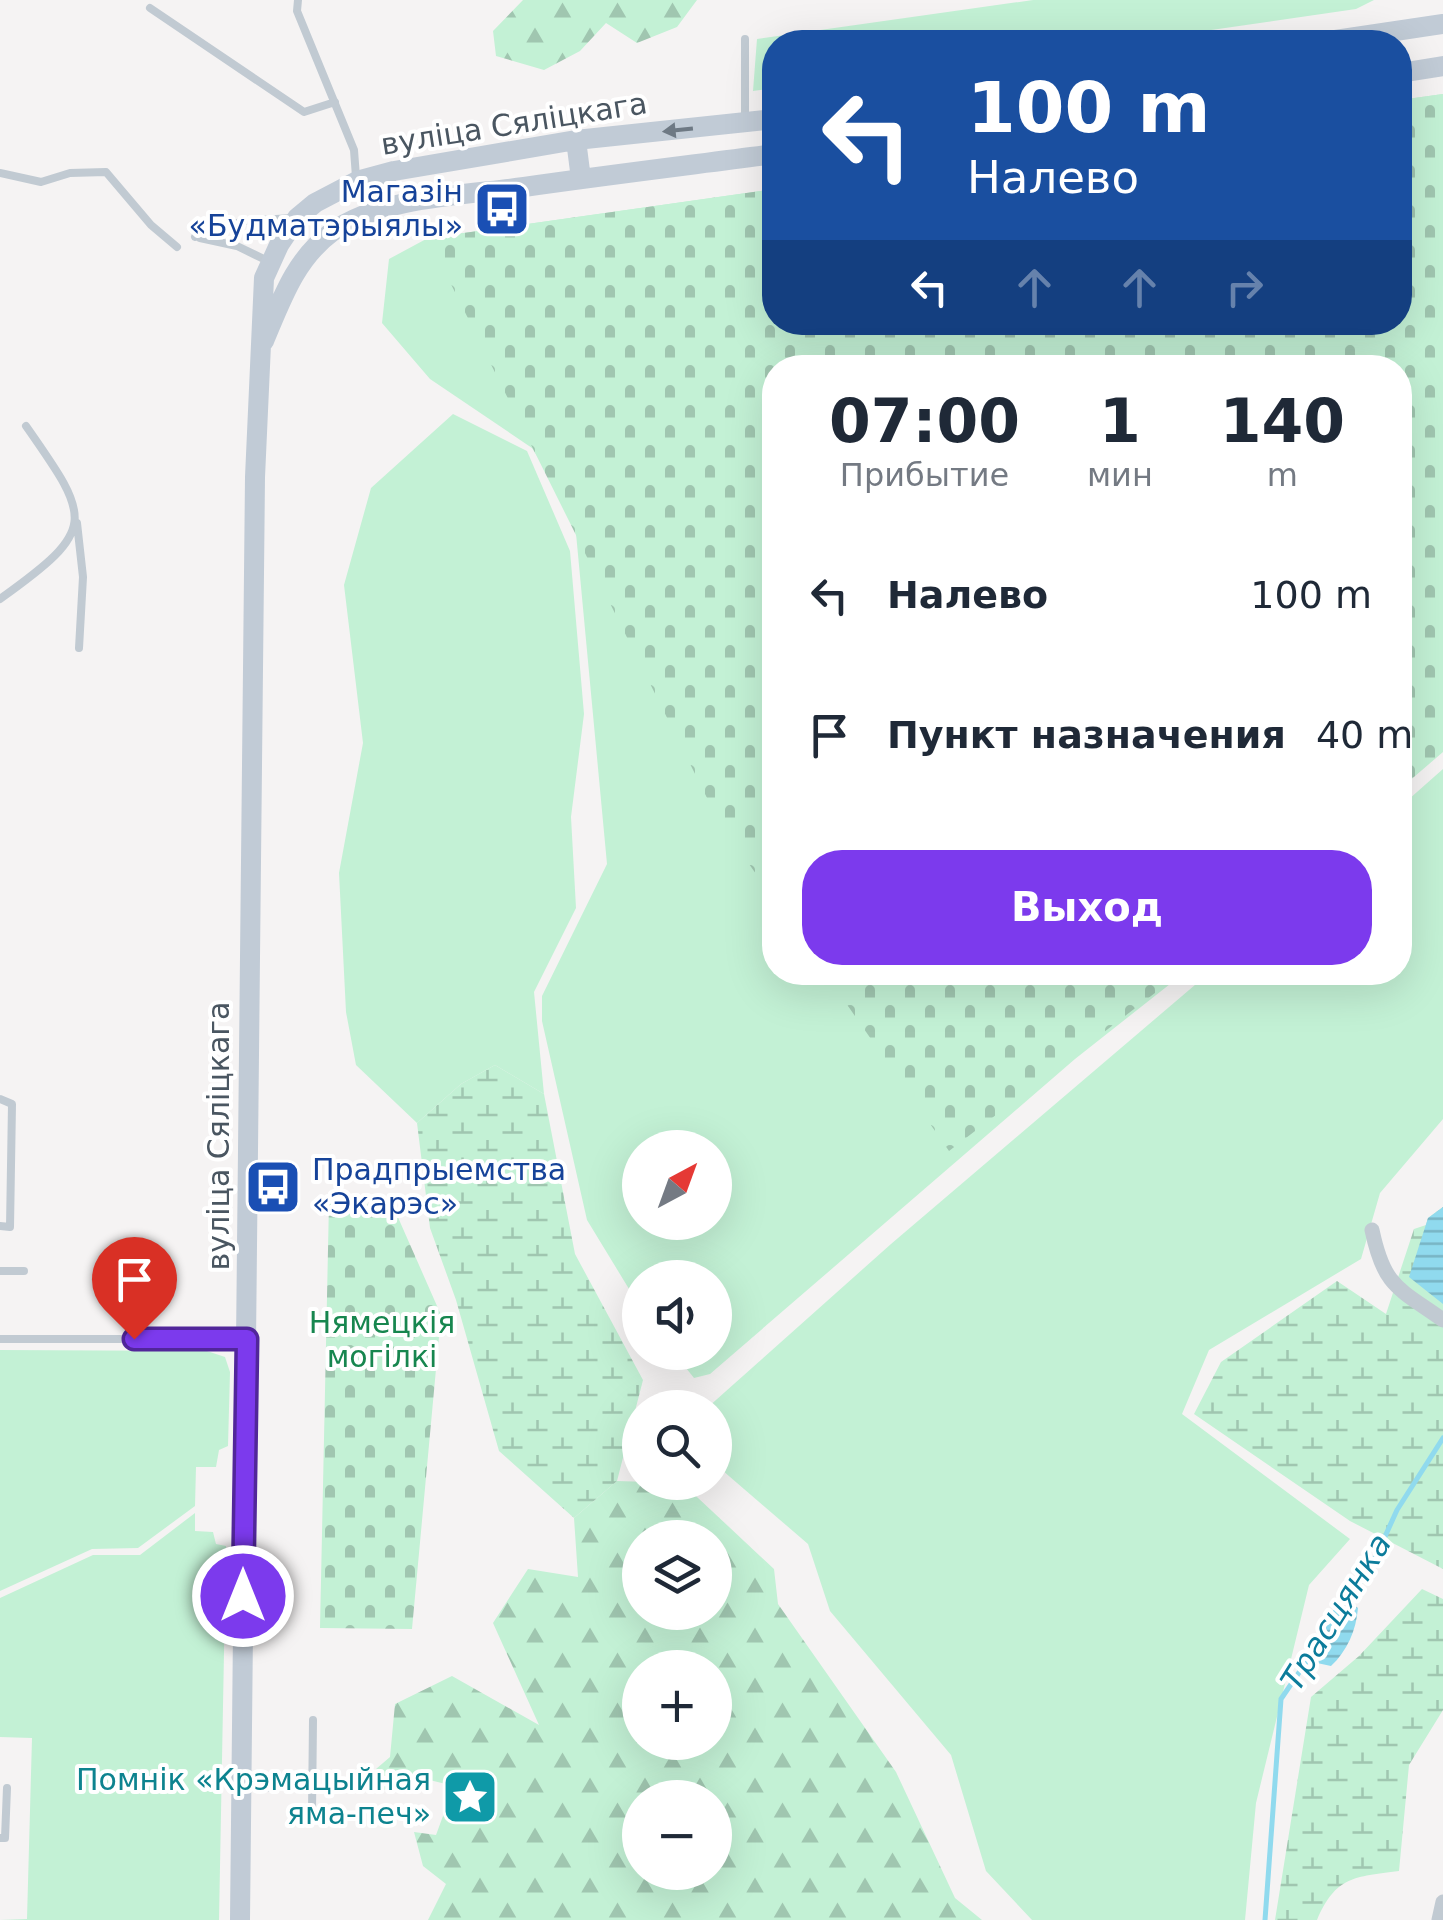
<!DOCTYPE html>
<html lang="ru">
<meta charset="utf-8">
<style>
body{margin:0;font-family:"DejaVu Sans",sans-serif;background:#f6f6f7;color:#1f2937;height:100vh;display:flex;flex-direction:column;font-size:38px;white-space:nowrap}
*{box-sizing:border-box;margin:0}
p{font-size:32px;color:#747a83}
.icon{flex:none;width:55px;height:55px;fill:none;stroke:currentColor;stroke-width:2;stroke-linecap:round;stroke-linejoin:round}
.map{position:relative;flex:1;overflow:hidden}
.details{position:absolute;left:762px;top:355px;width:650px;height:630px;display:flex;flex-direction:column;background:#fff;border-radius:40px;box-shadow:0 10px 40px #0002}
.details>*{flex:none}
.guide{position:absolute;left:762px;top:30px;width:650px;height:305px;border-radius:40px;box-shadow:0 10px 40px #0002;background:#1a4fa0;color:#fff;overflow:hidden}
.needle{width:65px;rotate:41deg}
.tools{position:absolute;left:622px;top:1130px;display:grid;gap:20px}
.tools a{display:grid;place-items:center;width:110px;height:110px;border-radius:50%;background:#fff;box-shadow:0 10px 40px #0002;font-size:50px}
.pin{position:absolute;display:grid;place-items:center;width:85px;height:85px;color:#fff;margin:-102px -42px;border-radius:50% 50% 50% 0;rotate:-45deg;box-shadow:0 0 10px #0007}
.pin .icon{rotate:45deg}
.me{position:absolute;width:110px;margin:-55px;rotate:0deg;stroke-linejoin:round;filter:drop-shadow(0 0 8px #0008)}
.turn{display:flex;align-items:center;gap:35px;height:210px;padding:0 40px;font-size:45px}
.turn .icon{width:130px;height:130px;stroke-width:2.5}
.turn b{display:block;font-size:70px;line-height:85px}
.lanes{display:flex;align-items:center;height:95px;padding:0 40px;background:#0003;justify-content:center;gap:50px;direction:ltr}
.lanes .off{opacity:.35}
.eta{display:flex;justify-content:space-evenly;align-items:center;height:170px;text-align:center}
.eta b{font-size:60px;font-weight:700;line-height:70px}
.button{display:flex;gap:20px;margin-top:auto;padding:20px 40px}
.button a{flex:1;height:115px;border-radius:40px;background:#7c3aed;color:#fff;font-size:40px;font-weight:700;line-height:115px;text-align:center}
ul{padding:0;list-style:none}
li{display:flex;align-items:center;gap:30px;height:140px;padding:0 40px}
li div{flex:1}
li b{display:block;font-size:38px}
li em{font-style:normal}
.map>svg:first-child{display:block}
.grass{fill:#c3f1d5;fill-rule:evenodd}
.forest{fill:url(#forest-firs);fill-rule:evenodd}
.wetland{fill:url(#wetland-marsh)}
.cemetery{fill:url(#cemetery-stones)}
.water{fill:url(#water-rules)}
.lines{fill:none;stroke-linecap:round;stroke-linejoin:round}
.stream{stroke:#90daee;stroke-width:5}
.service{stroke:#c1cad2;stroke-width:8}
.minor{stroke:#c1cad2;stroke-width:15}
.secondary{stroke:#c1cbd6;stroke-width:20}
.oneway{fill:#6e7984}
.route-casing{stroke:#51269a;stroke-width:25}
.route{stroke:#7c3aed;stroke-width:18}
.labels{text-anchor:middle;stroke-width:8;stroke-linejoin:round;paint-order:stroke}
.street-label{font-size:30px;fill:#4a5661;stroke:#fff}
.transit-label{font-size:30px;fill:#164399;stroke:#fff;text-anchor:end}
.park-label{font-size:30px;fill:#17864f;stroke:#fff}
.culture-label{font-size:30px;fill:#0d838f;stroke:#fff;text-anchor:end}
.water-label{font-size:32px;font-style:italic;fill:#0c7c9b;stroke:#fff}
</style>
<div class="map">
<svg width="1443" height="1920" viewBox="0 0 1443 1920">
<defs>
<pattern id="forest-firs" width="22" height="20" patternUnits="userSpaceOnUse" patternTransform="scale(2.5)"><rect width="22" height="20" fill="#c3f1d5"/><path d="M5 1l3.5 6h-7zM16 11l3.5 6h-7z" fill="#a0c6b0"/></pattern>
<pattern id="wetland-marsh" width="20" height="14" patternUnits="userSpaceOnUse" patternTransform="scale(2.5)"><rect width="20" height="14" fill="#c3f1d5"/><path d="M1 5h8M5 5V1M11 12h8M15 12V8" fill="none" stroke="#a0c6b0"/></pattern>
<pattern id="cemetery-stones" width="16" height="16" patternUnits="userSpaceOnUse" patternTransform="scale(2.5)"><rect width="16" height="16" fill="#c3f1d5"/><path d="M2 7V4a2 2 0 0 1 4 0v3zM10 15v-3a2 2 0 0 1 4 0v3z" fill="#a0c6b0"/></pattern>
<pattern id="water-rules" width="6" height="5" patternUnits="userSpaceOnUse" patternTransform="scale(2.5)"><rect width="6" height="5" fill="#90daee"/><path d="M0 2.5h6" fill="none" stroke="#78b4c4"/></pattern>
</defs>
<rect width="100%" height="100%" fill="#f5f3f3"/>
<path class="grass" d="M1033,0H1374L1356,9L1128,42H775V88L753,91L757,39Z
M1443,94L1400,368H775V972L1184,973L1075,1059L710,1374L694,1378L674,1353L715,1352V1278H640V1307L587,1220L542,1021V996L607,864L574,512L532,448L430,379L382,323L389,259L428,238L775,189V322H1400V100ZM640,1148H715V1222H640Z
M453,414L527,451L570,551L584,714L571,817L576,908L534,992L544,1094L495,1065L461,1084L417,1123L356,1065L346,1012L339,873L363,743L344,585L371,488Z
M1443,769V1119L1380,1193L1361,1259L1209,1350L1182,1414L1350,1539L1309,1585L1256,1803L1245,1920H1032L986,1871L951,1755L830,1611L808,1544L715,1464V1408H707L891,1244L1209,973L1400,972V807Z
M0,1350L207,1351L225,1357L230,1372L228,1446L219,1450L216,1467H196L195,1506L138,1548L92,1549L0,1591Z
M195,1513V1531L213,1532L216,1544L226,1546L219,1920H0L27,1919L32,1738L0,1737V1598L93,1555H140Z"/>
<path class="forest" d="M523,0H697L677,27L637,43L606,23L580,51L544,70L496,56L493,31Z
M617,1481L682,1483L774,1569L778,1604L896,1772L955,1898L982,1920H428L446,1884L423,1866L414,1832L436,1835L454,1786L409,1775L395,1786L379,1792L376,1769L390,1757L395,1704L452,1676L539,1725L493,1623L528,1569L578,1577L574,1518ZM640,1538H715V1612H640ZM640,1668H715V1742H640ZM640,1798H715V1872H640Z"/>
<path class="wetland" d="M495,1065L544,1094L575,1254L643,1380L617,1481L574,1518L499,1451L456,1300L430,1228L417,1123L461,1084Z
M1443,1207V1569L1350,1521L1194,1414L1221,1362L1337,1281L1386,1314L1414,1229L1426,1225L1428,1218Z
M1422,1589L1443,1599V1710L1409,1765L1399,1871C1354,1877 1336,1876 1317,1920H1275L1311,1697L1359,1656Z"/>
<path class="cemetery" d="M1443,94V752L1400,789V368H775V901L718,820L428,238L775,189V322H1400V100Z
M825,973H1181L949,1151Z
M329,1202L393,1206L441,1315L412,1629L320,1628Z"/>
<path class="water" d="M1443,1207V1304L1409,1277L1428,1218Z
M1344,1598L1358,1608C1356,1631 1347,1651 1331,1666L1317,1663L1308,1651L1320,1626Z"/>
<g class="lines">
<path class="stream" d="M1346,1603L1373,1563L1397,1510L1443,1438
M1265,1920L1281,1699L1315,1649"/>
<path class="service" d="M298,0L297,11L354,150L356,177
M150,8L304,112L335,102
M745,119V39
M0,173L41,182L70,173L106,172L151,225L177,247
M195,237L243,221L293,218
M200,238L237,246L270,262
M77,523L83,577L79,648
M0,599C98,529 92,520 26,426
M0,1099L12,1104L10,1227L0,1226
M0,1271H24
M0,1339H245
M243,1787L265,1788L312,1780
M312,1813L313,1720
M0,1838H5L7,1788"/>
<path class="minor" d="M1372,1230C1384,1287 1398,1288 1443,1320
M1439,1920L1443,1902"/>
<path class="secondary" d="M1322,42L1443,24
M1400,73L1443,66
M576,140L581,179
M264,341C281,301 295,259 332,232C380,197 465,195 524,187C608,175 691,165 775,154
M240,1920L255,477L264,278L279,245L297,218L315,203L357,181L394,171L576,140L775,119"/>
</g>
<defs><path id="oneway-solid" d="M-6-.8H1V-3.2L6.5 0L1 3.2V.8H-6Z" transform="scale(2.5)"/></defs>
<use class="oneway" href="#oneway-solid" transform="translate(678 130) rotate(174)"/>
<g class="lines">
<g class="route-casing">
<path id="route" d="M134,1339H247L243,1596"/>
</g>
<use href="#route" class="route"/>
</g>
<defs>
<g id="bus-square" transform="scale(2.875)"><rect x="-9" y="-9" width="18" height="18" rx="4" fill="#1a4fb4" stroke="#fff"/><path d="M-5-6H5V4H4V6H2V4H-2V6H-4V4H-5ZM-3.5-4V0h7V-4ZM-3.5 1.2v1.5H-2V1.2ZM2 1.2v1.5H3.5V1.2Z" fill="#fff"/></g>
<g id="sight-square" transform="scale(2.875)"><rect x="-9" y="-9" width="18" height="18" rx="4" fill="#0f9aa8" stroke="#fff"/><path d="M0-6L1.8-2.2L6-1.7L2.9 1.2L3.7 5.4L0 3.3L-3.7 5.4L-2.9 1.2L-6-1.7L-1.8-2.2Z" fill="#fff"/></g>
</defs>
<g fill-rule="evenodd">
<use href="#bus-square" x="502" y="209"/>
<use href="#bus-square" x="273" y="1187"/>
<use href="#sight-square" x="470" y="1797"/>
</g>
<g class="labels">
<g class="street-label">
<text transform="translate(514 124) rotate(-9)" y="10">вуліца Сяліцкага</text>
<text transform="translate(219 1136) rotate(-90)" y="10">вуліца Сяліцкага</text>
</g>
<g class="transit-label">
<text x="463" y="202">Магазін<tspan x="463" dy="34">«Будматэрыялы»</tspan></text>
<text x="312" y="1180" text-anchor="start">Прадпрыемства<tspan x="312" dy="34">«Экарэс»</tspan></text>
</g>
<g class="park-label">
<text x="382" y="1333">Нямецкія<tspan x="382" dy="34">могілкі</tspan></text>
</g>
<g class="culture-label">
<text x="431" y="1790">Помнік «Крэмацыйная<tspan x="431" dy="34">яма-печ»</tspan></text>
</g>
<g class="water-label">
<text transform="translate(1336 1612) rotate(-58)" y="11">Трасцянка</text>
</g>
</g>
</svg>
<div class="tools">
<a><svg class="needle" viewBox="-14 -14 28 28"><path d="M0-13l5 13h-10z" fill="#e53935"/><path d="M0 13l5-13h-10z" fill="#747a83"/></svg></a>
<a><svg class="icon" aria-label="sound" viewBox="0 0 24 24"><path d="M4 9h4l5-4v14l-5-4H4zM17 9q2 3 0 6"/></svg></a>
<a><svg class="icon" aria-label="search" viewBox="0 0 24 24"><circle cx="10" cy="10" r="6"/><path d="M15 15l6 6"/></svg></a>
<a><svg class="icon" aria-label="layers" viewBox="0 0 24 24"><path d="M12 4l9 5-9 5-9-5zM3 14l9 5 9-5"/></svg></a>
<a>+</a>
<a>−</a>
</div>
<div class="pin" style="left:134px;top:1339px;background:#d93025"><svg class="icon" aria-label="arrive" viewBox="0 0 24 24"><path d="M6 21V4h12l-3 4 3 4H6"/></svg></div>
<svg class="me" style="left:243px;top:1596px" viewBox="-20 -20 40 40"><circle r="17" fill="#7c3aed" stroke="#fff" stroke-width="3"/><path d="M0-11L8 9 0 5-8 9z" fill="#fff"/></svg>
<div class="guide">
<div class="turn"><svg class="icon" aria-label="left" viewBox="0 0 24 24"><path d="M17 20v-9H6M10 6l-5 5 5 5"/></svg><div><b>100 m</b>Налево</div></div>
<div class="lanes"><svg class="icon" aria-label="left" viewBox="0 0 24 24"><path d="M17 20v-9H6M10 6l-5 5 5 5"/></svg><svg class="icon off" aria-label="ahead" viewBox="0 0 24 24"><path d="M12 20V5M6 11l6-6 6 6"/></svg><svg class="icon off" aria-label="ahead" viewBox="0 0 24 24"><path d="M12 20V5M6 11l6-6 6 6"/></svg><svg class="icon off" aria-label="right" viewBox="0 0 24 24"><path d="M7 20v-9h11M14 6l5 5-5 5"/></svg></div>
</div>
<section class="details">
<div class="eta">
<div><b>07:00</b><p>Прибытие</p></div>
<div><b>1</b><p>мин</p></div>
<div><b>140</b><p>m</p></div>
</div>
<ul>
<li><svg class="icon" aria-label="left" viewBox="0 0 24 24"><path d="M17 20v-9H6M10 6l-5 5 5 5"/></svg><div><b>Налево</b></div><em>100 m</em></li>
<li><svg class="icon" aria-label="arrive" viewBox="0 0 24 24"><path d="M6 21V4h12l-3 4 3 4H6"/></svg><div><b>Пункт назначения</b></div><em>40 m</em></li>
</ul>
<div class="button"><a>Выход</a></div>
</section>
</div>
